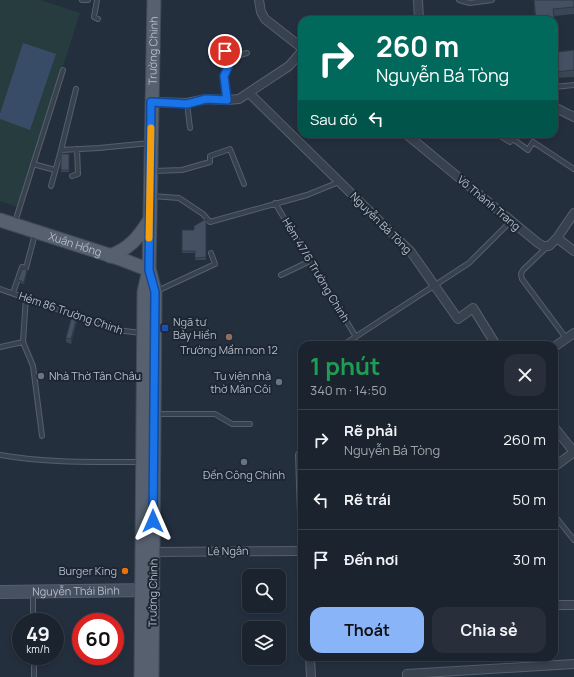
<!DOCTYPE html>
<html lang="vi">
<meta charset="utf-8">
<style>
body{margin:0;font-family:Manrope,sans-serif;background:#282f3a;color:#f1f3f6;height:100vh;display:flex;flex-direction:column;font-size:15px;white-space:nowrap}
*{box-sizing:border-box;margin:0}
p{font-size:13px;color:#a0a4aa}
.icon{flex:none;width:22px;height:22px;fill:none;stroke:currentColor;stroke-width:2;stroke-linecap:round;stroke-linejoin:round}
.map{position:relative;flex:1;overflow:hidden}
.side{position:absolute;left:298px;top:341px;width:260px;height:320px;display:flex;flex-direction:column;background:#1b232e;border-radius:12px;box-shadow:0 2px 6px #0003,0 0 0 1px #39404a}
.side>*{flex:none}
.banner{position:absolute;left:298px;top:16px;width:260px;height:122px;border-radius:12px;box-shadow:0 2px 6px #0003,0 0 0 1px #39404a;background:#00695c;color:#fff;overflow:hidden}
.fabs{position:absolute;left:242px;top:569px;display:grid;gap:8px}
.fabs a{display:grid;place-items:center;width:44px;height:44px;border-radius:8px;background:#1b232e;box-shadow:0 2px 6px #0003,0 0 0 1px #39404a;font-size:20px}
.speed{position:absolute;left:12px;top:613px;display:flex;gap:8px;font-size:20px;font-weight:700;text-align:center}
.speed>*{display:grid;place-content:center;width:52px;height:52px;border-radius:50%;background:#1b232e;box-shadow:0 2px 6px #0003,0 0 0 1px #39404a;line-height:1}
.speed small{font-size:10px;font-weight:400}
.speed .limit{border:6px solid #d22;background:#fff;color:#111}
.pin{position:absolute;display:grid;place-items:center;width:34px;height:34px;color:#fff;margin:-17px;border:2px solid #fff;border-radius:50%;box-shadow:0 1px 4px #0007}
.me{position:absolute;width:44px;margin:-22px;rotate:0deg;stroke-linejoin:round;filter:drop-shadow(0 0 3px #0008)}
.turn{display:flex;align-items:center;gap:14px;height:84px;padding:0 12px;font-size:18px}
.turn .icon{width:52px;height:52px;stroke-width:2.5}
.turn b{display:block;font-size:28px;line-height:34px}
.then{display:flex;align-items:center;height:38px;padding:0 12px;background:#0003;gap:8px;font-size:15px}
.round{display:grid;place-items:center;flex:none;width:42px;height:42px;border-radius:12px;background:#282f3a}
.headline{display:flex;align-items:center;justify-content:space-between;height:68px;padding:0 12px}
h1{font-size:24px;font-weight:700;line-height:30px;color:#1e9e55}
.cta{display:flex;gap:8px;margin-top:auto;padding:8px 12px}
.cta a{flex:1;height:46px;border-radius:12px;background:#8ab4f8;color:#111;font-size:16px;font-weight:700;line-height:46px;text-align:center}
.cta a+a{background:#282f3a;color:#f1f3f6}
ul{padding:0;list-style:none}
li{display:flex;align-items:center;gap:12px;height:60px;padding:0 12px;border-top:1px solid #39404a}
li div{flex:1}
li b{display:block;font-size:15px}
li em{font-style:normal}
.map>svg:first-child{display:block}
.green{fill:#263c3f}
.water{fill:#394c67}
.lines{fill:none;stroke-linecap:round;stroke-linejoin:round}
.lane-casing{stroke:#565f6c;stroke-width:6}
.street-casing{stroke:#565f6c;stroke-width:10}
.secondary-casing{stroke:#565f6c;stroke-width:14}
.primary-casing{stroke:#414a57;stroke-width:15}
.lane{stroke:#38414e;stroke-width:4}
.street{stroke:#38414e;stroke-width:8}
.secondary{stroke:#465061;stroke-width:12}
.primary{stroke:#56606e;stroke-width:13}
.wall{fill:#3b4654}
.shaded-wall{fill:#303945}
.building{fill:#455162;stroke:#303945}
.route-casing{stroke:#114b97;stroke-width:10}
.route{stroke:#1a73e8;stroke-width:7}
.slow{stroke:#f59e0b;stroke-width:7}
.transit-dot{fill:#1a4fb4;stroke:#1d2633;stroke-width:1.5}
.education-dot{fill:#8d6e63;stroke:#1d2633;stroke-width:1.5}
.worship-dot{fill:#6b7280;stroke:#1d2633;stroke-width:1.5}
.food-dot{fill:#e8710a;stroke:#1d2633;stroke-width:1.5}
.labels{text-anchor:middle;stroke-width:4;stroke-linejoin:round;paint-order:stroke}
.street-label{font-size:11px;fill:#b4bcc9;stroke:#1d2633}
.poi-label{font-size:11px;fill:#b4bcc9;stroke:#1d2633;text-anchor:start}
</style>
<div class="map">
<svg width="574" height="677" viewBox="0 0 574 677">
<rect width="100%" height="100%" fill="#242f3e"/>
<path class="green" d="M0,0H41L80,13L18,207L0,201Z"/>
<path class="water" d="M23,43L56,54L30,130L0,119V114Z"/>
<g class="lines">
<g class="lane-casing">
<path id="lane" d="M82,0H88
M97,0L94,17L98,19
M459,0L470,3L492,0
M223,42L228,67L224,76L227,100
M226,59L247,53
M554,87L574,85
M187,103L190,128
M497,134L510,142L513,139L528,150L533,142L574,169
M61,150L99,148L150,143
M33,164L55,170
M153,171L182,170L210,162V156L230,149L244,184
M72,176L78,174L77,149
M51,186L61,150L76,89
M152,196L179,198L203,214L210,222L307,195L339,182
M275,203L356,337
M15,222L63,70
M548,246L523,270L521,274L522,279L566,338
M281,275L310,261
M0,289L116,330L142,333
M157,291L215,264L211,253
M13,293L22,267L26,268L35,234
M26,297L23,342L33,366L42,436
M343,345L469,263L511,221
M0,347L23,342
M157,414H215L232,424H250
M0,455C46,463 93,462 140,462
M554,515L574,540
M33,593V622
M34,656V677"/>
</g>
<g class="street-casing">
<path id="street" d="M259,0L261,12L265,19L302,48
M418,0L419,20
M249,93L411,252L458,319L473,308L496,345
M151,102L187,103L206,99L227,100L239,99L289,66L302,51
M554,107L574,117
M406,134L538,243L543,246H549L557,238L574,251
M557,238L574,213
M554,347L574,333
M554,427L574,452
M300,455L302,514
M554,467L574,452
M153,552L302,551
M554,605H574
M310,657L311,677
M407,677V674L574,664"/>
</g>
<g class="secondary-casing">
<g id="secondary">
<path id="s1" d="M0,592L151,590"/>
</g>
</g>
<g class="primary-casing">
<g id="primary">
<path id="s2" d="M0,220L121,259L149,270"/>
<path d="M110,256C130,248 138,238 149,221"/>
<path d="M150,272L155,292L152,677"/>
<path id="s3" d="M141,677L144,292L149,270L154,0"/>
</g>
</g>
<use href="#lane" class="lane"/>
<use href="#street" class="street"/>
<use href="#secondary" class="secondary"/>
<use href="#primary" class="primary"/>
</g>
<path class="wall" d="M534,0H574V14L554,16L558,52L574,50V77L554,78V20H535L534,6Z
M61,154H69V172H61Z
M206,219V260H195V253H182V230H194Z
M27,273L24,284L18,282V280Z
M77,322L71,344L66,342V338Z"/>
<path class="shaded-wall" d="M77,317V322L71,344V339Z"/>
<path class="building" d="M534,0H574V7L553,9L558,52L574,50V70L554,72V20H536Z
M61,154H69V170H61Z
M206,219V257L195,258V251H182V230H194V226Z
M22,269L27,270L24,282L18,280Z
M72,316L77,317L71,339L66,338Z"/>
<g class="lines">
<g class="route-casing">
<path id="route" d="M153,521L155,292L149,270L151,102L187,104L206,99L227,100L224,76L228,67L225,51"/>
</g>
<use href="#route" class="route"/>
<path class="slow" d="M149,238L151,128"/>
</g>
<rect class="transit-dot" x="161" y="324" width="8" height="8" rx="2"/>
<circle class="education-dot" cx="229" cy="337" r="4"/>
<g class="worship-dot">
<circle cx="41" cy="376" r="4"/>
<circle cx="279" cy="382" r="4"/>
<circle cx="244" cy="462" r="4"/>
</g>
<circle class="food-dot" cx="125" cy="571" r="4"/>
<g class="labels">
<g class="street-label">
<text dy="4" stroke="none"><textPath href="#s3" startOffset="627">Trường Chinh</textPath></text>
<text transform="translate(489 203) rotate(40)" y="4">Võ Thành Trang</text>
<text transform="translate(381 223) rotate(45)" y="4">Nguyễn Bá Tòng</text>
<text dy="4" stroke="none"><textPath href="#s2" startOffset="79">Xuân Hồng</textPath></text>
<text transform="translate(316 270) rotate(59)" y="4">Hẻm 47/6 Trường Chinh</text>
<text transform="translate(71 313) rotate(19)" y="4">Hẻm 86 Trường Chinh</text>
<text transform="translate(228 551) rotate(-1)" y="4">Lê Ngân</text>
<text dy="4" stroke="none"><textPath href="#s1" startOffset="76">Nguyễn Thái Bình</textPath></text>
<text transform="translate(153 593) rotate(-89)" y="4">Trường Chinh</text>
</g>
<g class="poi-label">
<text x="173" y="326">Ngã tư<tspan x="173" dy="13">Bảy Hiền</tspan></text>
<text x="229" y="354" text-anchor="middle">Trường Mầm non 12</text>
<text x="49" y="380">Nhà Thờ Tân Châu</text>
<text x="271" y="380" text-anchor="end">Tu viện nhà<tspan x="271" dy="13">thờ Mân Côi</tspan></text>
<text x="244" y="479" text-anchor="middle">Đền Công Chính</text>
<text x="117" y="575" text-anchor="end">Burger King</text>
</g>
</g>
</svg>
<div class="fabs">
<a><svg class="icon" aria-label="search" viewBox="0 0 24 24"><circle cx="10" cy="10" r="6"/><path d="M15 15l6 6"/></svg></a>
<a><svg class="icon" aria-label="layers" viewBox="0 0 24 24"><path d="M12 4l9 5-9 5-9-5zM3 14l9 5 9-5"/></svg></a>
</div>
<div class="speed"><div>49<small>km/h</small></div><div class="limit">60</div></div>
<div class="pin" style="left:225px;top:51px;background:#d93025"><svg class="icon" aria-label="arrive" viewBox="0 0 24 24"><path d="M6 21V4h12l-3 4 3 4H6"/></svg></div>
<svg class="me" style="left:153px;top:521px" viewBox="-20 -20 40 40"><path d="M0-17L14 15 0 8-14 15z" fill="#1a73e8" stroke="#fff" stroke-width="4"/></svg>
<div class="banner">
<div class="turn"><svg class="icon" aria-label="right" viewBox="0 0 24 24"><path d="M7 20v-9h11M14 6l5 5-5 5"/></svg><div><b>260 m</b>Nguyễn Bá Tòng</div></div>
<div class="then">Sau đó<svg class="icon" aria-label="left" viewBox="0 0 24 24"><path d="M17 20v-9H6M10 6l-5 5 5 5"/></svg></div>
</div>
<section class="side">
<div class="headline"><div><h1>1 phút</h1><p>340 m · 14:50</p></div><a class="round"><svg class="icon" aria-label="close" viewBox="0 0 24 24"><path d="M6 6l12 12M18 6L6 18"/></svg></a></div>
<ul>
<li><svg class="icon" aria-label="right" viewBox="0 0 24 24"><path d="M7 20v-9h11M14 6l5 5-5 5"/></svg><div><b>Rẽ phải</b><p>Nguyễn Bá Tòng</p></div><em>260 m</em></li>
<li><svg class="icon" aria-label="left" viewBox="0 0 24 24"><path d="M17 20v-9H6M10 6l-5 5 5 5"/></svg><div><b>Rẽ trái</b></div><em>50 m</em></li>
<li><svg class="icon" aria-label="arrive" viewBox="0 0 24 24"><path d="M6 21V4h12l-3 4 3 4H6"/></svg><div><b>Đến nơi</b></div><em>30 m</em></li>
</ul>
<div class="cta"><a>Thoát</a><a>Chia sẻ</a></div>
</section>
</div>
